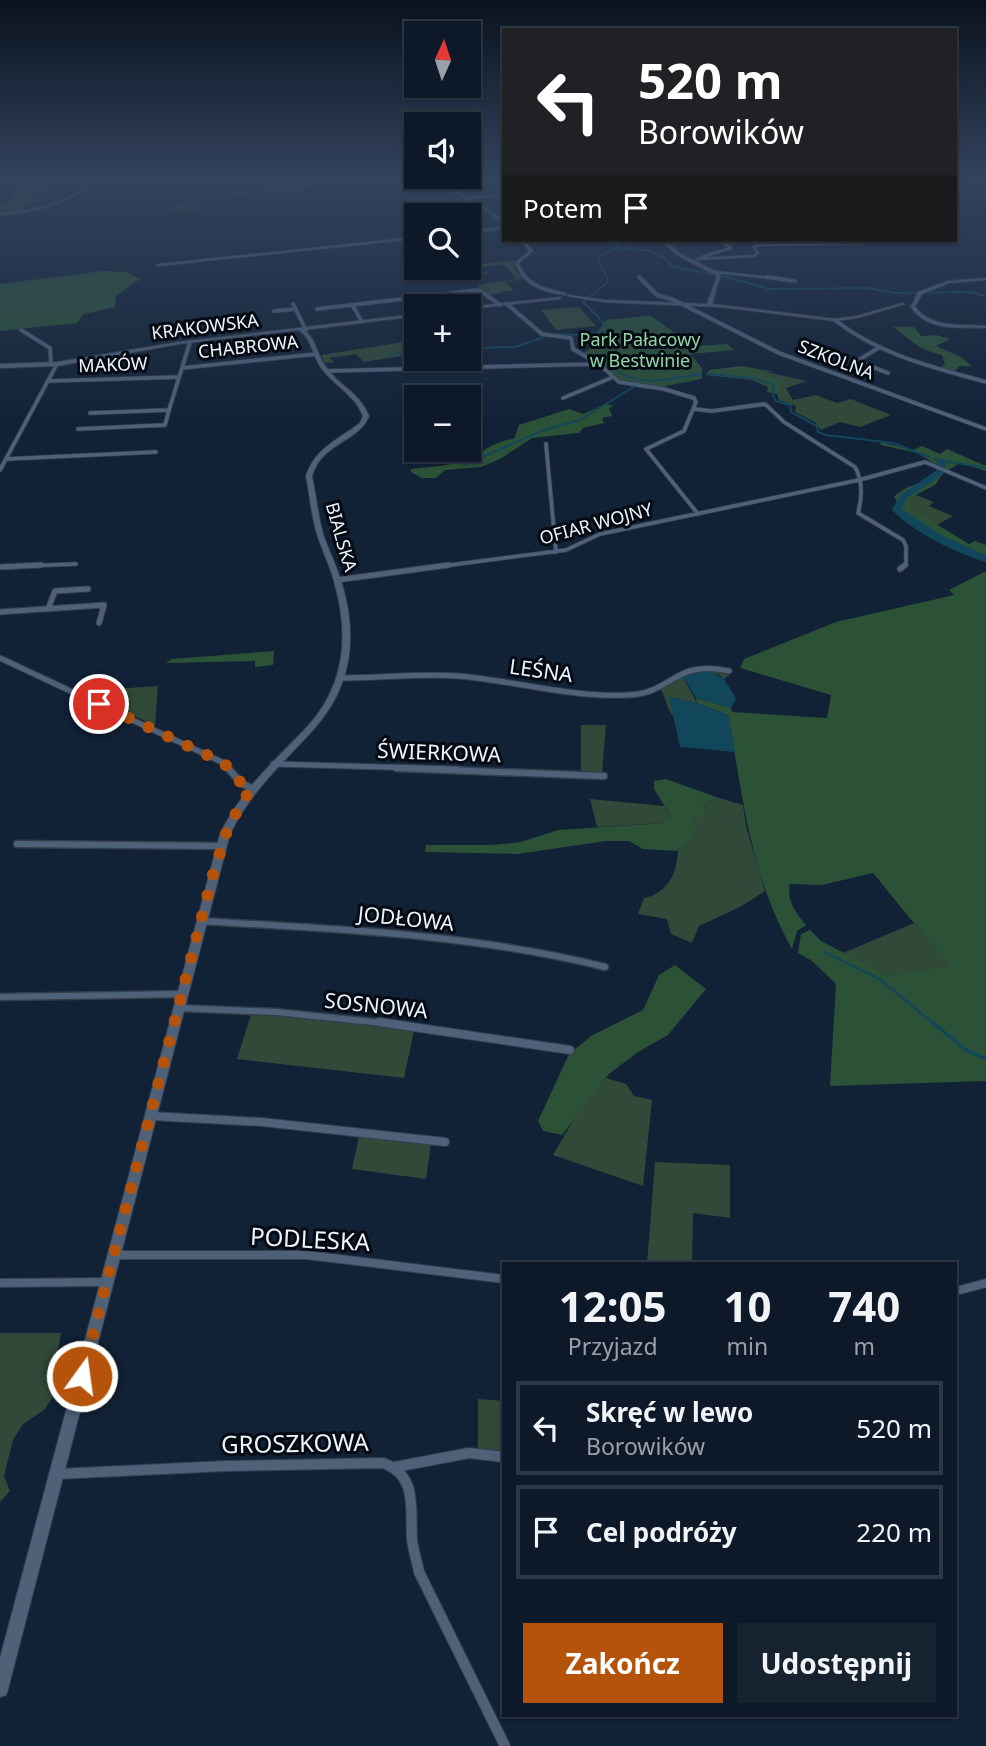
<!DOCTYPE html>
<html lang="pl">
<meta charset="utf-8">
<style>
body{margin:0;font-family:"Noto Sans",sans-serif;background:#162230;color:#f1f3f6;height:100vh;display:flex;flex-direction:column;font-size:26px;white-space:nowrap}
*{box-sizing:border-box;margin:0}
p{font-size:23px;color:#9aa0a8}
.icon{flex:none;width:38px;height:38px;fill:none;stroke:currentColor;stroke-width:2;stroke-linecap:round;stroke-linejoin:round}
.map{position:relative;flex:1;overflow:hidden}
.drawer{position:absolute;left:502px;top:1262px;width:455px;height:455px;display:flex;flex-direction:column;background:#0d1928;border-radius:0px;box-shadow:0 2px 5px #0004,0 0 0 2px #2d3845}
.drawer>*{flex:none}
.guide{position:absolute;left:502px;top:28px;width:455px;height:214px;border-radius:0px;box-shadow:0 2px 5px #0004,0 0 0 2px #2d3845;background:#202124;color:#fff;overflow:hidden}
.needle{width:46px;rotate:3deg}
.buttons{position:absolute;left:404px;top:21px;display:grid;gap:14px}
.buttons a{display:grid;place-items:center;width:77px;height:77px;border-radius:0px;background:#0d1928;box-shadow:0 2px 5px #0004,0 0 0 2px #2d3845;font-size:35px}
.pin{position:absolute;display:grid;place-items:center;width:60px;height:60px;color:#fff;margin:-30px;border:4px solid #fff;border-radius:50%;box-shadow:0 2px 7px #0007}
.me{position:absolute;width:77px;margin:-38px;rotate:14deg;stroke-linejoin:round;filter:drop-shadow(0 0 5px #0008)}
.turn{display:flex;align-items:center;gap:24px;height:147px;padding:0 21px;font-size:32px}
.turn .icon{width:91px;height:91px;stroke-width:2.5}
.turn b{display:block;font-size:49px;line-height:60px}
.then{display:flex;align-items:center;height:66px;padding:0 21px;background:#0003;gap:14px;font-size:26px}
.eta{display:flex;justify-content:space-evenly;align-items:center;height:119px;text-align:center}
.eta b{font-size:42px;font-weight:700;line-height:49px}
.action{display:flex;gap:14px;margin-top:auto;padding:14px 21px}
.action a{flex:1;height:80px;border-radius:0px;background:#b45309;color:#fff;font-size:28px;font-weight:700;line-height:80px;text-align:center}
.action a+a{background:#162230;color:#f1f3f6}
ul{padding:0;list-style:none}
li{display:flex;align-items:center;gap:21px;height:94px;margin:0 14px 10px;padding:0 7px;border:4px solid #2d3845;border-radius:0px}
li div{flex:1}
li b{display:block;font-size:26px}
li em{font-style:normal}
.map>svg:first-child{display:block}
.green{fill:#314938}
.forest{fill:#2b5137}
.water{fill:#12465a}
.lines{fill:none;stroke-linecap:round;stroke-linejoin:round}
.stream-far2{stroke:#12465a;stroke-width:2}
.stream-far1{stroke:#12465a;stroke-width:2.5}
.stream{stroke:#12465a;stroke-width:3.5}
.river{fill:#12465a;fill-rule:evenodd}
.street-far5-casing{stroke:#343d4d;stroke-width:3.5}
.street-far4-casing{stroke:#343d4d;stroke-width:5}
.street-far3-casing{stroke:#343d4d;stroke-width:7}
.street-far2-casing{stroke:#343d4d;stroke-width:9}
.street-far1-casing{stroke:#343d4d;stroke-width:10}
.street-casing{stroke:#343d4d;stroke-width:12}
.secondary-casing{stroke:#343d4d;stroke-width:2}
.street-far5{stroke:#4e6179;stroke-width:2.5}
.street-far4{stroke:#4e6179;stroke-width:3.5}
.street-far3{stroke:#4e6179;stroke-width:5}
.street-far2{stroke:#4e6179;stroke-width:6}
.street-far1{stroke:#4e6179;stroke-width:8}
.street{stroke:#4e6179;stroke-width:10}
.secondary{fill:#4e6179;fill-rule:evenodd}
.route{stroke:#b45309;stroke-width:12;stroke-dasharray:0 21.6}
.labels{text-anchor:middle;stroke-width:6;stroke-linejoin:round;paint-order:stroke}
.far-street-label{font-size:18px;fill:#edf4fc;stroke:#050a13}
.far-park-label{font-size:18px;fill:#94d5a7;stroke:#050a13}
.street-label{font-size:21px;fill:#edf4fc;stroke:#050a13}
.near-street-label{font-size:24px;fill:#edf4fc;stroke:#050a13}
</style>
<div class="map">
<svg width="986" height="1746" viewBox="0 0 986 1746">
<rect width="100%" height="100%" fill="#112136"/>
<path class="green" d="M382,177L355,185L212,197L200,203L196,210L170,211L193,198L210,195L183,204C198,205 209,194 224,192C276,185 329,179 382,177Z
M515,260L514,267L523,279L506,282L514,290L489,295L477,285L516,279L505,265L487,266L479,271L491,274H444L426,280L420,278L436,275L412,277L410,274L443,270V272L471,271L469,266Z
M579,307L596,326L556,330L541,310Z
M416,340V355L402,358L401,356L364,362L356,354L329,358L335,362L325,363L321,355Z
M766,372L807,381L786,388L793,400L816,395L837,403L851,399L891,415L860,427L840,422L821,430L815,422L795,412L796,406L779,400L777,394L781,390L772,378L765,376Z
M913,494L934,502L929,506L953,516L937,525L920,514L915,518L909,514L910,498Z
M703,667L730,675L724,679L718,674L683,677L697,703L670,697L674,717C666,709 667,698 660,689L684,670Z
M158,686L155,726L84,691Z
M581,725H606L602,774L581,771Z
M716,797L743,805L746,826L765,891L740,907L699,926L692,943L671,934L667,919L638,914L644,898C668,893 677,873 678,851L690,841L688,818L707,816L703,806Z
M590,799L664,806L671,817L665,823L597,827Z
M914,923L950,967L886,975L843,953Z
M252,1011L414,1031L404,1078L237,1059Z
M606,1078L626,1084L634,1096L652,1100L643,1186L553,1155L581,1107Z
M359,1136L431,1144L426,1179L352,1169Z
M655,1162L730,1165V1218L693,1213L692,1263H647Z
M0,1333H61L58,1351L62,1361L53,1397L44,1410L23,1424L13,1440L4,1476L10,1491L0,1502Z
M478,1399L504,1401V1451L478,1449Z"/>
<path class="forest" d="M32,176H52L53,180L47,183L48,191L27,194L43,198L29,202L20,211L49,209L0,217V208L11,199L12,188L38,180Z
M103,271L126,272L140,279L116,296L115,307L84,314L77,323L0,331V284Z
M646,316H651L678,335L677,343L681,347L727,344L734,350L690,354L702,368V379L660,387L621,381L583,353L600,343L595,335L606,320Z
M893,327H914L921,336L936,335L950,339L936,346L961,357L972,366H959L954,372L940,368L945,364L942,355C914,348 915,342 893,327Z
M742,366L774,372H766L765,376L782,380L779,386L781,390L777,394L767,392L768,387L753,380L706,375L709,370Z
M606,404L614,406L609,408L612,416L602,418L604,423L583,428L579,433L532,438L500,459L481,467L445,470L436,478H422L411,472V469C430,467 450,466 467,459C484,452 495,440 514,439L519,425L569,409L583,414Z
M880,442L913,450L922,446L940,454L947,449L986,466V471L960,463L947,471L917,453L881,445Z
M940,469L944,472L935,485L910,498V514L915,518L920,514L969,544L975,541L986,545V562L907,520L894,509L898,503L894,497C907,483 928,484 940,469Z
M986,571V1081L830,1086L836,984L812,961L798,953L801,934L810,930L821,941L886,975L949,966L873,873L822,885L790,884C786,901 796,913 806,925L797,931L792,949C750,874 743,798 728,715L697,703L696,698L731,708L732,712L827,718L831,695L740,668L744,659L836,622L954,595L949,590Z
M274,651L273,665L255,667V661L166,663L171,659Z
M666,779L716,797L703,806L708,817L689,818L696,827L690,841L678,851L643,849L629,841H606L518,854L425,852L426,845H492L521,842L558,830L665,823L671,817L654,789V781Z
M675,965L706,989L668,1035L638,1052L609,1074L562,1135L543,1131L538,1121L569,1054L591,1036L643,1010L659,975Z"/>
<path class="water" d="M709,670L724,679L736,698L731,708L696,698L683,677L687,673Z
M669,697L697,703L728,715L735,752L680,747Z"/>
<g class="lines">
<path class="stream-far2" d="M220,193L392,176
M0,204H5
M608,240L617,244V248L646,250L665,258L673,267L723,276L769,289L868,288L895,293L970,292L986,296
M617,248L598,256C598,269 608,272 608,282L583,302C605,324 622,335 614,369C643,389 669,378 701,374
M556,334L577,335L608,331
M469,348L515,347L544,337
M390,355L416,350
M708,374L754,378L774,385L773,395L776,401L790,405L791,412L817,426L818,432L826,435L893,443L929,457
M934,459L986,468
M464,465L544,430L580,420L635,386"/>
<path class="stream-far1" d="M824,952L881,980L934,1024"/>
<path class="stream" d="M932,1022L966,1050L986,1059"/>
<path class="river" d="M939,460L946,462L945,473L906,499L902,509L943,536L986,555V562C954,552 916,534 892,510L899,496L937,470L936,465Z"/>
<g class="street-far5-casing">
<path id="street-far5" d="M468,198L504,195
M0,214C39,211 72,203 102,176
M469,232L504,228
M702,257L731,248L719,240
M697,259L754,256L758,253L754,247L757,245L862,243
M158,265L416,238
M716,272L779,279"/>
</g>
<g class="street-far4-casing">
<path id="street-far4" d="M639,277L657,295L674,300L779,353L986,429
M767,277L795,281
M293,304L306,330
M507,304L542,334L571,338L573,349L599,364L619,382L664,389L694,398L696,402L684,431L646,449L698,514
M353,306L362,322
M317,309L479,290L500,305
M274,311L296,309
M835,320C879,355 933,367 986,382
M21,330L50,348L51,364
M880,347L857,361L888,373
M182,368L317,354
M327,371L597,364
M48,381L179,377
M563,398L611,378
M694,409L712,411L765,404L784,422L855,467C863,481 862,498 858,513L903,540L906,546V565L903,567
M90,413L169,410L190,342
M78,429L165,425L169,410
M546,444L556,552
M6,459L156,452
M0,470L57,364
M0,567L76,564
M435,567L566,550L600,534L859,480L925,462L986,488"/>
</g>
<g class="street-far3-casing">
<path id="street-far3" d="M0,567L41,565
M900,569L905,565
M337,580L449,565
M48,609L55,591L88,589
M0,612L104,605L99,623
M0,658L224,763L229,769
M342,678C381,678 420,673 459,676C516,681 572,698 629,695C673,693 674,659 729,671
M273,764L457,769"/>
</g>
<g class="street-far2-casing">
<path id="street-far2" d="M228,768L241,783L251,788
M396,768L604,776
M17,844L221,846
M201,921C335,929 474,934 605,967
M0,997L182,994
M178,1008L276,1012L392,1024"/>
</g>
<g class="street-far1-casing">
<path id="street-far1" d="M379,1022L570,1050
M151,1116L262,1122L445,1142
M115,1255H307L504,1279
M0,1283L105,1282
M956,1291L986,1283"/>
</g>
<g class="street-casing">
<path id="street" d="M395,1467L469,1453L504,1457
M57,1474L226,1466L383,1463C418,1475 410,1509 412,1539C413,1550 417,1561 419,1572L505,1746"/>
</g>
<g class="secondary-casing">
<path id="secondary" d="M437,177H441L445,183L504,220V223L443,185Z
M521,240H525L533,251L519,263C526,284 546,289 566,293V295C544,293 522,285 515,263L529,251Z
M661,240H665L679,253L721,274L712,304L835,319L857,316L903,303L905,304L857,318L835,321L721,307L604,302L567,296L569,295L604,300L707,304L717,276L677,255Z
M986,278V280L949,283L922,294L916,305H914C930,329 960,324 986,326V328C958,327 927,332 910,306L912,305L918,292L948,281Z
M561,297L559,299L469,309V307Z
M416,314V316L304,330C316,339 316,352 324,364C336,385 358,390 369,416C359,442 322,442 312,476C316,495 318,515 323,534C329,551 337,567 342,584C358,638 352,687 313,730C282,764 251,791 230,834L8,1689L6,1695L0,1697V1658L220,834C244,786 273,763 308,726C345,685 349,636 335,585C331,567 322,551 317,534C311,515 310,495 306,476C314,449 339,439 360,423L363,416C355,395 335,386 322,369C312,356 313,340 299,330L179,344L57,366L0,368V364L57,362L179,342Z"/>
</g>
<use href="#street-far5" class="street-far5"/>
<use href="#street-far4" class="street-far4"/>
<use href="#street-far3" class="street-far3"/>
<use href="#street-far2" class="street-far2"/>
<use href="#street-far1" class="street-far1"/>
<use href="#street" class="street"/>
<use href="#secondary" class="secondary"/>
</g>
<linearGradient id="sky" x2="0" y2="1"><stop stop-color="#09121e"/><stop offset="0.42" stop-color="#32435d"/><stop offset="1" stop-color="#32435d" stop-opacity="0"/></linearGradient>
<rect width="986" height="421" fill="url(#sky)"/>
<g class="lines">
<path class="route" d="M82,1376L213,874L229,825L251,788L241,783L224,763L99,704"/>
</g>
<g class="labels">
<g class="far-street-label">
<text transform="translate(205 327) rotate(-7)" y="6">KRAKOWSKA</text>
<text transform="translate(248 347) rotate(-6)" y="6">CHABROWA</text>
<text transform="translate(836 360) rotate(21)" y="6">SZKOLNA</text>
<text transform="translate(113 365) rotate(-2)" y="6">MAKÓW</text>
<text transform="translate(596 524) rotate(-15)" y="6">OFIAR WOJNY</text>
<text transform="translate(341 537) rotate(74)" y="6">BIALSKA</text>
</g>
<g class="far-park-label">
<text x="640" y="346">Park Pałacowy<tspan x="640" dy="21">w Bestwinie</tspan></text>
</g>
<g class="street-label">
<text transform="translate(541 671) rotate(8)" y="7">LEŚNA</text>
<text transform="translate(439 753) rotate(2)" y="7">ŚWIERKOWA</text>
<text transform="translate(406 919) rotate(6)" y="7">JODŁOWA</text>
<text transform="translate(376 1006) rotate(6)" y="7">SOSNOWA</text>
</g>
<g class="near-street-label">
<text transform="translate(310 1240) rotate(3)" y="8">PODLESKA</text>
<text transform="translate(295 1444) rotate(-1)" y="8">GROSZKOWA</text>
</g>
</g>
</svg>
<div class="buttons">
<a><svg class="needle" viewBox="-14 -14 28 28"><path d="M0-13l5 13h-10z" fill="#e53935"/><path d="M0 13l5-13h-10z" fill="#9aa0a8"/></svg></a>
<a><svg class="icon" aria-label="sound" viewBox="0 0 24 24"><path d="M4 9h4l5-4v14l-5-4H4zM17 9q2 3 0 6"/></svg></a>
<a><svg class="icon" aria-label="search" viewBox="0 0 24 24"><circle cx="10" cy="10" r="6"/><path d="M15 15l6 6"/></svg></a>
<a>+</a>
<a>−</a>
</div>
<div class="pin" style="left:99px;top:704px;background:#d93025"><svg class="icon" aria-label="arrive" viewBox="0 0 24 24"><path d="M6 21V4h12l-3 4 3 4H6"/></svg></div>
<svg class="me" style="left:82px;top:1376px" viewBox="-20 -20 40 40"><circle r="17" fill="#b45309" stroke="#fff" stroke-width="3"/><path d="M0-11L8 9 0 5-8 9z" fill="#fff"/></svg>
<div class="guide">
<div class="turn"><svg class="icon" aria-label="left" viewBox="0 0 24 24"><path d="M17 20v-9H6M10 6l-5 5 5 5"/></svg><div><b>520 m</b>Borowików</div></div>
<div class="then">Potem<svg class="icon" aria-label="arrive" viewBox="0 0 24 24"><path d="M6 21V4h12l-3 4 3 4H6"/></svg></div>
</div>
<section class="drawer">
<div class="eta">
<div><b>12:05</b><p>Przyjazd</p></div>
<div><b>10</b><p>min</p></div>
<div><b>740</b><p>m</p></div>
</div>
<ul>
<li><svg class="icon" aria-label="left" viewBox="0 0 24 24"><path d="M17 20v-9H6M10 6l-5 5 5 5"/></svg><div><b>Skręć w lewo</b><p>Borowików</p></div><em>520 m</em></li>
<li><svg class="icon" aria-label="arrive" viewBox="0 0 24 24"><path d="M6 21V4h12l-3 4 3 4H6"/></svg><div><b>Cel podróży</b></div><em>220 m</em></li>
</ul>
<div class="action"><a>Zakończ</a><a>Udostępnij</a></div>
</section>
</div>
